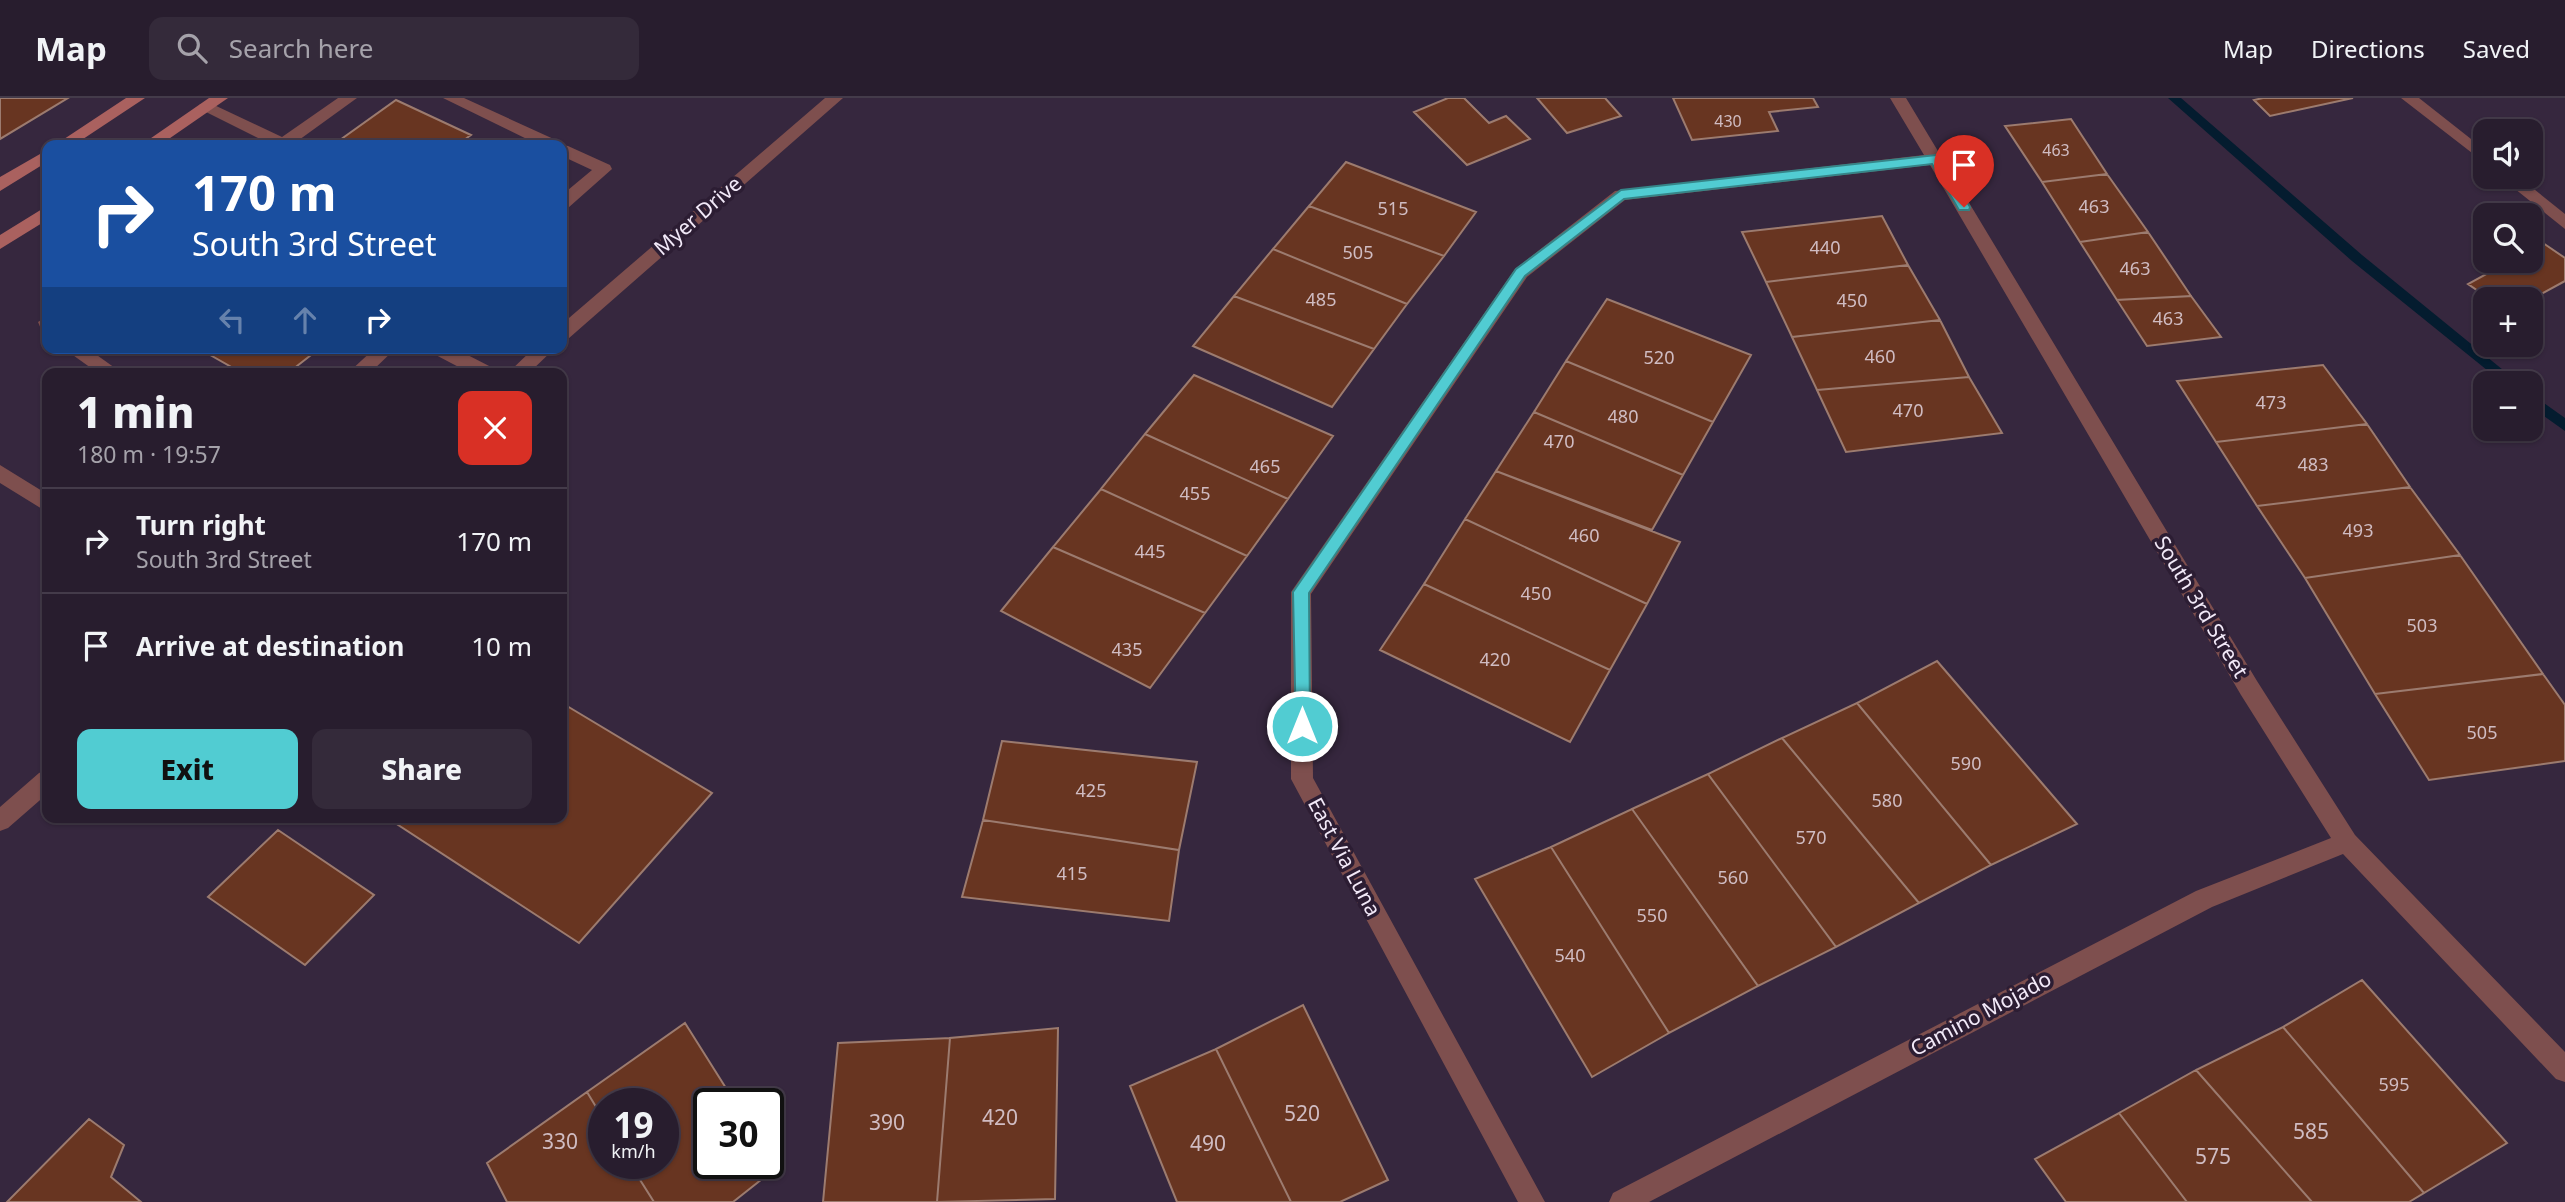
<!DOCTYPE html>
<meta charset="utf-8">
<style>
body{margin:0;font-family:"Noto Sans",sans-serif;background:#342a3a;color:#f1f3f6;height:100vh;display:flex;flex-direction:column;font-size:26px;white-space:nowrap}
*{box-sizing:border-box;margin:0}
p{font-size:23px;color:#a5a2aa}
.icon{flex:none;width:38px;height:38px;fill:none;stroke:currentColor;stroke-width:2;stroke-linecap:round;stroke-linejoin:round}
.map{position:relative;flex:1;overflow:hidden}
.details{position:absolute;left:42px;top:270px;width:525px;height:455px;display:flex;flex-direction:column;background:#281d2e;border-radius:14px;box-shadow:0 2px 5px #0004,0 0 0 2px #443b4a}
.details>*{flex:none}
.top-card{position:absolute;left:42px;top:42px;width:525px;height:214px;border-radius:14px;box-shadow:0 2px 5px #0004,0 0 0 2px #443b4a;background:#1a4fa0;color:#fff;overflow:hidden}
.tools{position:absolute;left:2473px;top:21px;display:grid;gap:14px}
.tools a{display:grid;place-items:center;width:70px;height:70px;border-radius:14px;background:#281d2e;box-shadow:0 2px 5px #0004,0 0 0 2px #443b4a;font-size:35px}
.speed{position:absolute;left:588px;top:990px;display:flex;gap:14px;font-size:35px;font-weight:700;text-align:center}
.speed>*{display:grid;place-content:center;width:91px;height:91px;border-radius:50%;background:#281d2e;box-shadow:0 2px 5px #0004,0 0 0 2px #443b4a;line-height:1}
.speed small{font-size:18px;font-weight:400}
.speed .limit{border:4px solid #111;border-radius:10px;background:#fff;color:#111}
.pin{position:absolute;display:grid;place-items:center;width:60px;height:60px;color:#fff;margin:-72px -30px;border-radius:50% 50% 50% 0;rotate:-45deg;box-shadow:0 0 7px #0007}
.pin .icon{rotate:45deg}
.me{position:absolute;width:77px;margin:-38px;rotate:0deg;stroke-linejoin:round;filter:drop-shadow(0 0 5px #0008)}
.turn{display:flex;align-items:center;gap:24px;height:147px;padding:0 35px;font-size:32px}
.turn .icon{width:91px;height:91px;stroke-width:2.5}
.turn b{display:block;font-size:49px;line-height:60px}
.lanes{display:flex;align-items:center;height:66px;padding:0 35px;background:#0003;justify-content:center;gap:35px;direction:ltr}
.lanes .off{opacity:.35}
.round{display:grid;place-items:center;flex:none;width:74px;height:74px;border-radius:14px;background:#342a3a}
.overview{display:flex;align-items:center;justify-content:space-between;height:119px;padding:0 35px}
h1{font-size:42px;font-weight:800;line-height:52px}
.button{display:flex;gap:14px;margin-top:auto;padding:14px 35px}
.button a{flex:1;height:80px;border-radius:14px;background:#51ccd2;color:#111;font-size:28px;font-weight:800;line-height:80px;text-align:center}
.button a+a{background:#342a3a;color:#f1f3f6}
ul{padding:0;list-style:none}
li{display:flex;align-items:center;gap:21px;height:105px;padding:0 35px;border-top:2px solid #443b4a}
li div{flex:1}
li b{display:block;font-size:26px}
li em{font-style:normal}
header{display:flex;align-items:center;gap:42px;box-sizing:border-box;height:98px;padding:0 35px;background:#281d2e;border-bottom:2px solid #443b4a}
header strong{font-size:33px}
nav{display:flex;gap:38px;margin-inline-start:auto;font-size:24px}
.search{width:490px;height:63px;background:#342a3a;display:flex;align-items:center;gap:18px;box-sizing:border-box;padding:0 24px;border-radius:14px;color:#a5a2aa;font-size:26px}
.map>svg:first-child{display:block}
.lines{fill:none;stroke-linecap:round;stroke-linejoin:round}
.stream{fill:#041c2f;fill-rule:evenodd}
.building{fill:#683521;stroke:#9c7b6f;stroke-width:2}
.lane{fill:#7e4f4e;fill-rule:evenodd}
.street{fill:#7e4f4e;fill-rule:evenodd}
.secondary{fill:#aa615f;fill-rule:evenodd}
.route{fill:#51ccd2;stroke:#358588;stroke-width:2}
.labels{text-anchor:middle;stroke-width:7;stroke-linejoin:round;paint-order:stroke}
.far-number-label{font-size:16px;fill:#d0bcc2}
.number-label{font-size:18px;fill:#d0bcc2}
.street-label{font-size:21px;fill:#f2e9f8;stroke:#2c1d33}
.near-number-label{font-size:21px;fill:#d0bcc2}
</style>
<header>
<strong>Map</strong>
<div class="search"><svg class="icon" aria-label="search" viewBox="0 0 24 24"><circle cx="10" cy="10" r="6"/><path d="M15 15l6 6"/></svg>Search here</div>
<nav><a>Map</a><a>Directions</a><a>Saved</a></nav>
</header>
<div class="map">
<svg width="2565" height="1104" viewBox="0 0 2565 1104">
<rect width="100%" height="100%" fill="#36273e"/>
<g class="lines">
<path class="stream" d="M2168,0H2181L2362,157L2519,285H2503L2352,163Z
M2530,295L2565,320V333L2530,308Z"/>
</g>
<path class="building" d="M0,0H68L0,41Z
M1448,0H1464L1489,25L1506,18L1530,41L1467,67L1414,14Z
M1537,0H1605L1621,18L1567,35Z
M1673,0H1813L1818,9L1769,14L1778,33L1692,42Z
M2263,0H2353L2270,18L2254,2Z
M396,2L471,37L457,47H333Z
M2071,21L2107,76L2042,84L2005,28Z
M1346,64L1476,114L1444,158L1309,108Z
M2107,76L2148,134L2080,144L2042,84Z
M1309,108L1444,158L1407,206L1273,151Z
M1882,118L1908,167L1766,184L1742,134Z
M2148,134L2191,198L2117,202L2080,144Z
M2543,145L2565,160V183L2530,202L2490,201L2468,186L2510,163H2530V152Z
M1273,151L1407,206L1374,251L1234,198Z
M1908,167L1940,222L1792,239L1766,184Z
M1234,198L1374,251L1332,309L1193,248Z
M2191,198L2221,239L2147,248L2117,202Z
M1607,201L1751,257L1713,324L1566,263Z
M1940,222L1969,279L1817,292L1792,239Z
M198,250H320L288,275H242Z
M1566,263L1713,324L1683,377L1534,314Z
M2323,267L2367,326L2216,344L2177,283Z
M1194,277L1333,338L1288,401L1145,336Z
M1969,279L2002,335L1846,354L1817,292Z
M1534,314L1683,377L1652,432L1496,373Z
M2367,326L2410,389L2257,408L2216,344Z
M1145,336L1288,401L1247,458L1101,391Z
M1496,373L1680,444L1647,506L1465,421Z
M2410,389L2460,457L2305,480L2257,408Z
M1101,391L1247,458L1205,515L1053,449Z
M1465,421L1647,506L1610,572L1424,486Z
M1053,449L1205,515L1150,590L1001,513Z
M2460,457L2543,576L2375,596L2305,480Z
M1424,486L1610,572L1570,644L1380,552Z
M1937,563L2077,726L1991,767L1857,605Z
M2543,576L2565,607V663L2429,682L2375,596Z
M562,605L712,695L579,845L386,719H562Z
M1857,605L1991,767L1919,805L1782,640Z
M1782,640L1919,805L1836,849L1708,676Z
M1002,643L1197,664L1179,752L983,722Z
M1708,676L1836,849L1758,888L1632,711Z
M1632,711L1758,888L1669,935L1551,749Z
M983,722L1179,752L1169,823L962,799Z
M278,732L374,797L305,867L208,799Z
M1551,749L1669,935L1592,979L1475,781Z
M2362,882L2507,1045L2424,1095L2283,929Z
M1303,907L1388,1082L1340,1104H1291L1216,951Z
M685,925L736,1006H709V1066H768V1057L776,1070L733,1104H654L630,1066H663V1006H604V1022L587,994Z
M2283,929L2424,1095L2409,1104H2312L2196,972Z
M1058,930L1055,1101L937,1104L950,940Z
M950,940L937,1104H823L838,945Z
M1216,951L1291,1104H1177L1130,988Z
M2196,972L2312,1104H2187L2119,1015Z
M587,994L604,1022V1066H630L654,1104H507L487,1065Z
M2119,1015L2187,1104H2066L2035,1061Z
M89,1021L124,1047L111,1079L141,1104H7Z"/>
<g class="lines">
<path class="lane" d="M338,0H357L292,47H272L198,10L200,6H212L282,39Z
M443,0H464L558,43L560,47L568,48L610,67L612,71L568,110L562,112V97L592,72L562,58V47H539Z
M47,218V233L41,231L38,224Z
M63,250H87L122,275H98Z
M375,250H396L370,275H348Z
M429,250H454L493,270L495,275H470L432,255Z"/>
<path class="street" d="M825,0H843L568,241L562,243V226Z
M1890,0H1906L2257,583L2355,737L2565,954V984L2556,981L2343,756L2212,809L1649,1104H1609L1613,1095L2196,793L2331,740L2241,597L1930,67L1625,102L1527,179L1311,496L1313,680L1545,1104H1518L1291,681V494L1515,171L1615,93L1924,57Z
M2401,0H2419L2485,52V65Z
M2500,79H2519L2565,116V131Z
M534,250H555L529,275H508Z
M0,367L47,396V414L0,385Z
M47,672V696L8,730L0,733V709L39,675Z"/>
<path class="secondary" d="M126,0H145L74,47H55Z
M209,0H228L160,47H141Z
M47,52V64L0,93V79Z
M47,108V122L0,151V137Z"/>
</g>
<path class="route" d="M1936,57L1942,61L1970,109L1969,112H1959L1932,66L1624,101L1525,178L1309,495L1310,628L1308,633H1296L1293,494L1516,171L1621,92Z"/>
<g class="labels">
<g class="far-number-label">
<text x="1728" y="29">430</text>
<text x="2056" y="58">463</text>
</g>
<g class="number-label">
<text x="2094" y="115">463</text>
<text x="1393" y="117">515</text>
<text x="1825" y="156">440</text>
<text x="1358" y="161">505</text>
<text x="2135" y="177">463</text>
<text x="1321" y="208">485</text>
<text x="1852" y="209">450</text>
<text x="2168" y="227">463</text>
<text x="1880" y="265">460</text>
<text x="1659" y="266">520</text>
<text x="2271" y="311">473</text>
<text x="1908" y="319">470</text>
<text x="1623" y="325">480</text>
<text x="1559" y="350">470</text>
<text x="2313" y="373">483</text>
<text x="1265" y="375">465</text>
<text x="1195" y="402">455</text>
<text x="2358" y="439">493</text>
<text x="1584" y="444">460</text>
<text x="1150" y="460">445</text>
<text x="1536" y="502">450</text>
<text x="2422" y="534">503</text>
<text x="1127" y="558">435</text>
<text x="1495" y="568">420</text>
<text x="2482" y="641">505</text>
<text x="1966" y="672">590</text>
<text x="1091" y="699">425</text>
<text x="1887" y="709">580</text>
<text x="1811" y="746">570</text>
<text x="1072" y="782">415</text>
<text x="1733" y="786">560</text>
<text x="1652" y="824">550</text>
<text x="1570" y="864">540</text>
<text x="2394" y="993">595</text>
</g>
<g class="street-label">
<text transform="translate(698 118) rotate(-41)" y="7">Myer Drive</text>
<text transform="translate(2201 509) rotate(59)" y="7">South 3rd Street</text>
<text transform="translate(1344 759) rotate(62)" y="7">East Via Luna</text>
<text transform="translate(1981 916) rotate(-28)" y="7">Camino Mojado</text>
</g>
<g class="near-number-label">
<text x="1302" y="1023">520</text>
<text x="1000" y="1027">420</text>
<text x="887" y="1032">390</text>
<text x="2311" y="1041">585</text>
<text x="560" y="1051">330</text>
<text x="1208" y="1053">490</text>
<text x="2213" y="1066">575</text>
</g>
</g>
</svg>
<div class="tools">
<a><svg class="icon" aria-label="sound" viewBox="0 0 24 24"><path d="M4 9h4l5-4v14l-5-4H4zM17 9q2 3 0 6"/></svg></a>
<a><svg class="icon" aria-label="search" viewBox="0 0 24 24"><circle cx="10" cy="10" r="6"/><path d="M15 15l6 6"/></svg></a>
<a>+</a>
<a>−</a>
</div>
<div class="speed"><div>19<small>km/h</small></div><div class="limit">30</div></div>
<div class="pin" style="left:1964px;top:109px;background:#d93025"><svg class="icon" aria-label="arrive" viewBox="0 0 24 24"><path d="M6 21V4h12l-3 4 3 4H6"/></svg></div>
<svg class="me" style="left:1302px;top:628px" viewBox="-20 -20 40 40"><circle r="17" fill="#51ccd2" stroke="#fff" stroke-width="3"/><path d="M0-11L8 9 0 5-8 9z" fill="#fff"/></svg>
<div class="top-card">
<div class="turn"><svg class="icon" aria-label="right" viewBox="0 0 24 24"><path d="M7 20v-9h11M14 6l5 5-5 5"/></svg><div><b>170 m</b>South 3rd Street</div></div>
<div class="lanes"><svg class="icon off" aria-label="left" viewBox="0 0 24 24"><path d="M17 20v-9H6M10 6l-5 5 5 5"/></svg><svg class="icon off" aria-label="ahead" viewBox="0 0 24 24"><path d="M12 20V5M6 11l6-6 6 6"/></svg><svg class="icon" aria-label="right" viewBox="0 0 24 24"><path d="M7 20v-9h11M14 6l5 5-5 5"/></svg></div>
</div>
<section class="details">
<div class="overview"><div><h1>1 min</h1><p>180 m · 19:57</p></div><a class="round" style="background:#d93025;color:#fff"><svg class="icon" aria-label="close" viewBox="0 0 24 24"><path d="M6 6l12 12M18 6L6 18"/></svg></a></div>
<ul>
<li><svg class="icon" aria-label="right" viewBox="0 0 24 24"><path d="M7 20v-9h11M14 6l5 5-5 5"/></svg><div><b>Turn right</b><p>South 3rd Street</p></div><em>170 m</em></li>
<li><svg class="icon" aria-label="arrive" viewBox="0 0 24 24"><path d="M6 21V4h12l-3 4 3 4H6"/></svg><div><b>Arrive at destination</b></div><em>10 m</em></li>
</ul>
<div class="button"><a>Exit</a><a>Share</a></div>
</section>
</div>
